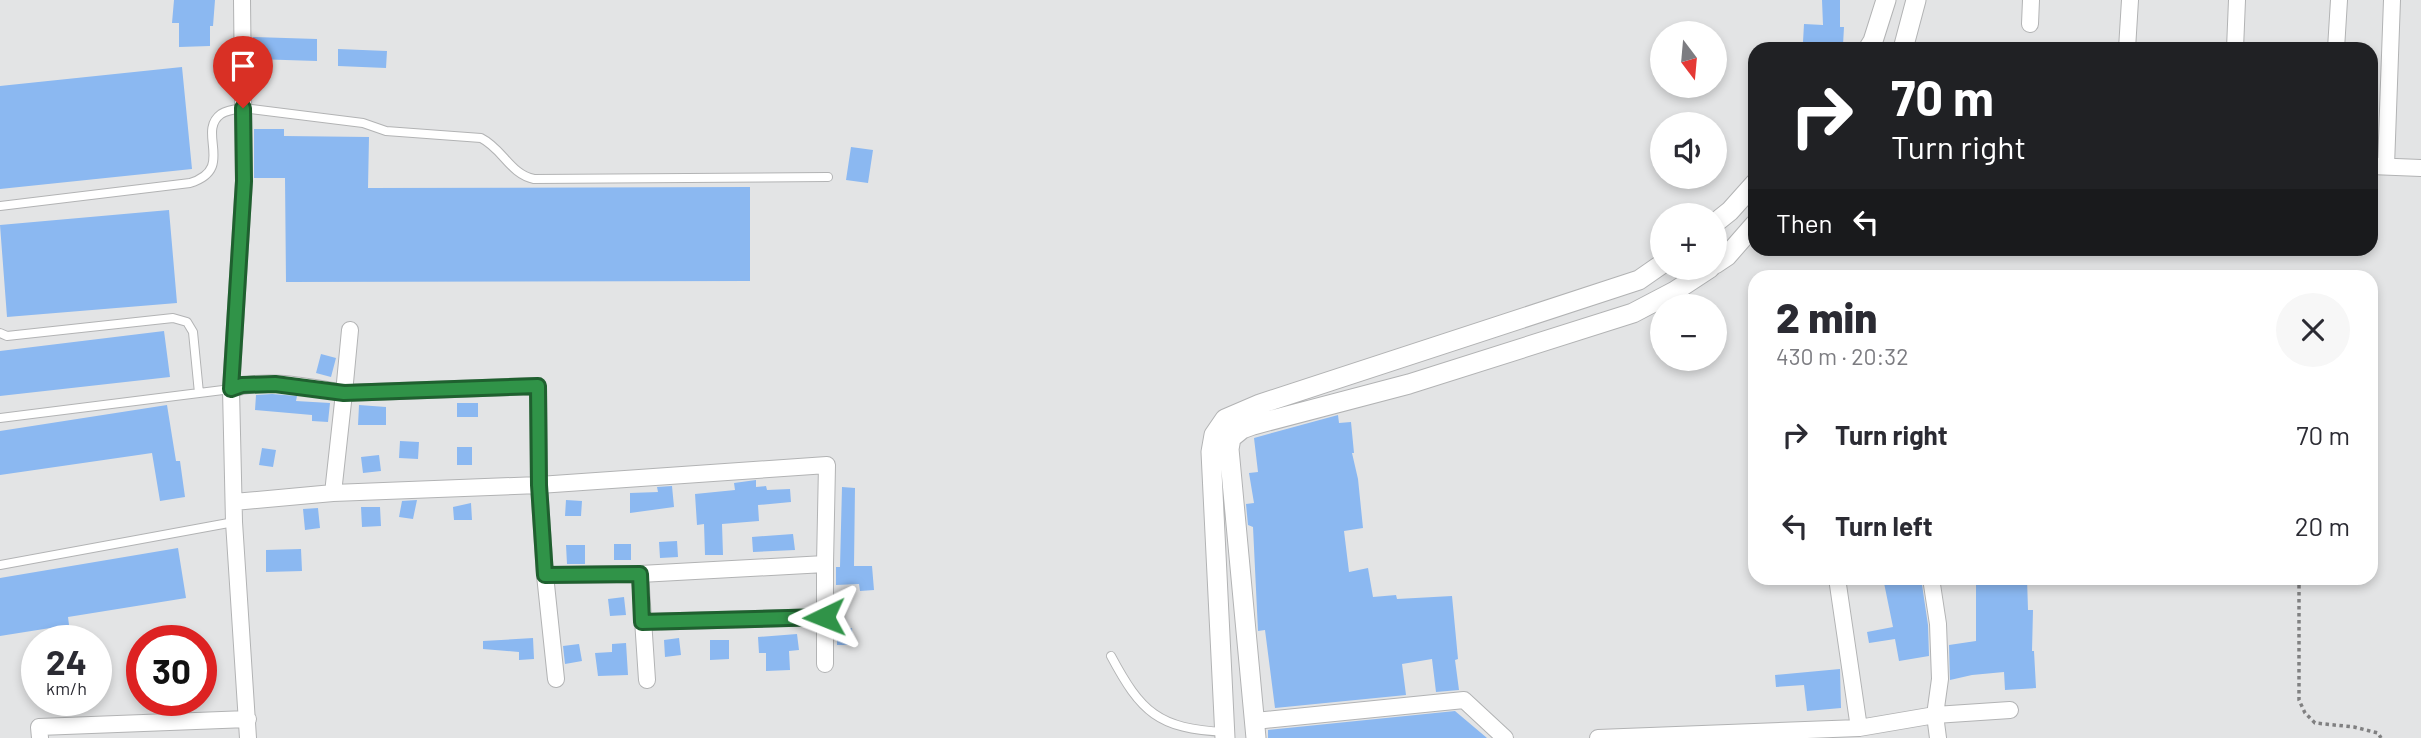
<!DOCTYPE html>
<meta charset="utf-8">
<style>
body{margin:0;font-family:Barlow,sans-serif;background:#f7f7f7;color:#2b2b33;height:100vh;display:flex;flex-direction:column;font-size:26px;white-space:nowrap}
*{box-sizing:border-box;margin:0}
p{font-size:23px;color:#7c7c81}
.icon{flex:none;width:38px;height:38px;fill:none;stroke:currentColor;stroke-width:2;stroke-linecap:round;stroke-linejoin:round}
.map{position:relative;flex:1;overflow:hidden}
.sheet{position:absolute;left:1748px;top:270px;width:630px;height:315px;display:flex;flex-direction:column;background:#fff;border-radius:21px;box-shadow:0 4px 10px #0003}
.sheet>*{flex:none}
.banner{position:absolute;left:1748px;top:42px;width:630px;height:214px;border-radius:21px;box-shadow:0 4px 10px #0003;background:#202124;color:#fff;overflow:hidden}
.needle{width:46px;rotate:164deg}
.controls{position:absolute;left:1650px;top:21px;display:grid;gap:14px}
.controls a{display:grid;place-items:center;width:77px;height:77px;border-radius:50%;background:#fff;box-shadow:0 4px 10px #0003;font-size:35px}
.speed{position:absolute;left:21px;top:625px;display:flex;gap:14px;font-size:35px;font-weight:700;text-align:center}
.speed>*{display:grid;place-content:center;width:91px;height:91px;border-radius:50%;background:#fff;box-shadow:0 4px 10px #0003;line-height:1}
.speed small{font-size:18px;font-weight:400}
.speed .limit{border:10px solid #d22;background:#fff;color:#111}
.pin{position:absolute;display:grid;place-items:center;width:60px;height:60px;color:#fff;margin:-72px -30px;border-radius:50% 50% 50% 0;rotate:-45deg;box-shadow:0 0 7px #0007}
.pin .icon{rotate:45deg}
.me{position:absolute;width:77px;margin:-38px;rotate:268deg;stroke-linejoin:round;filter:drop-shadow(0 0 5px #0008)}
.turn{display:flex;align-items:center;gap:24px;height:147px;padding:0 28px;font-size:32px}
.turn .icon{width:91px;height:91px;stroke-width:2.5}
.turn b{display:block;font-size:49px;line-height:60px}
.then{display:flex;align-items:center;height:66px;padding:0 28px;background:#0003;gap:14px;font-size:26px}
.round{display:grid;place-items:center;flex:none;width:74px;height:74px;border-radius:37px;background:#f7f7f7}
.overview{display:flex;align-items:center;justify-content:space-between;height:119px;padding:0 28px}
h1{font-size:42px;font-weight:800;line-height:52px}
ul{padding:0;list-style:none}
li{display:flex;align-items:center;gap:21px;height:91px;padding:0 28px}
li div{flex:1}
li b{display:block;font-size:26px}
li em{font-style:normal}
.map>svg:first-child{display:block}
.building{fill:#8bb8f1}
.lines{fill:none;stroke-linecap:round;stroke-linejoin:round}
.service-casing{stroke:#b2b3b4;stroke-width:10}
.minor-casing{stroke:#b2b3b4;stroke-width:18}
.tertiary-casing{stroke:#b2b3b4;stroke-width:21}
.path{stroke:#808081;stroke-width:3.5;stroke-dasharray:3.5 3.5;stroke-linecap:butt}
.service{stroke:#fff;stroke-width:8}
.minor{stroke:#fff;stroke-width:16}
.tertiary{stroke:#fff;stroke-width:19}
.route-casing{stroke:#1f602f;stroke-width:18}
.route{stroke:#309348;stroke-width:12}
</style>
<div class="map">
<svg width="2421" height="738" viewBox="0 0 2421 738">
<rect width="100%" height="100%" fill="#e3e4e5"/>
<path class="building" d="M174,0H215L213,26H210V46L179,47V23H172Z
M1822,0H1840V27H1844L1843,45L1803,42L1804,24L1823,25Z
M253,37L317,39V61L253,59Z
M338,49L387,51L386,68L338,66Z
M182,67L192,169L0,189V86Z
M254,129H284V136L369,137L368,188L750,187V281L286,282L285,178H254Z
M851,147L873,150L868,183L846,180Z
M169,210L177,303L7,317L0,225Z
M164,331L170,377L0,396V351Z
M321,354L336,358L331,377L316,373Z
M272,394L297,396L296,401L330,403L328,422L312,421V415L255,410L256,395Z
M457,403H478V417H457Z
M167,405L176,461H180L185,497L160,501L152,453L0,475V431Z
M359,405L386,407V425H358Z
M1338,415L1339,423L1351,422L1354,453H1352L1358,479L1363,528L1344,531L1349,572L1368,568L1373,597L1396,595L1397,599L1452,596L1458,659L1455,660L1459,690L1436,692L1432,659L1402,664L1406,695L1275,708L1265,630L1258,631L1253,527L1248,525L1246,504L1254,503L1249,473L1258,472L1254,438Z
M400,441L419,442L418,459L399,458Z
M457,447H472V465H457Z
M262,448L276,450L273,467L259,465Z
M379,455L381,471L363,473L361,457Z
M756,480V487L766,486L767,490L790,489L791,502L758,505L759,521L722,524L723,555H705L704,524L697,525L695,494L735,490L734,483Z
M672,486L674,507L630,513V493L658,492L657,487Z
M842,487L855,488L854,566H872L874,590L860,591L859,584L836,585V567H840Z
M417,500L413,519L399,517L402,501Z
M566,500L582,501L581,516H565Z
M471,503L472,520H454L453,507Z
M361,507H380L381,526L362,527Z
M318,508L320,528L305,530L303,509Z
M793,534L795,550L753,552L752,537Z
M677,541L678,557L660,558L659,542Z
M614,544H631V560H614Z
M566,545H585V564H567Z
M178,548L186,598L68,617L69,625L0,636V578Z
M301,549L302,571L266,572V550Z
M1883,578H1921L1928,625L1929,656L1899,661L1895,639L1869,643L1867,632L1893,627Z
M1976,578H2027L2028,610H2033L2032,651H2034L2036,688L2005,690L2004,672L1972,675L1950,680L1949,645L1976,641Z
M624,597L626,615L610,616L608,599Z
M852,628L853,645H837V629Z
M797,634L799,650L789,651L790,670L766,671V653H759L758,637Z
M533,638L534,659L519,660V652L483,649V641Z
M679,638L681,655L665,657L664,640Z
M710,640H729V659L710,660Z
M626,643L628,675L598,676L595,653L612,652V644Z
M579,644L582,661L565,664L563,646Z
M1840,669L1841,708L1807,711L1804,685L1776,687L1775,675Z
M1455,711L1487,738H1268V730Z"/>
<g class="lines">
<g class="service-casing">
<path id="service" d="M0,206L190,183C236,169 196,132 221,114C227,110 236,109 243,108L363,123L386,131L481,138C503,149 510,174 534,179L828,177
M0,333L7,336L173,318L187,322L193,332L199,393
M0,418L231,389
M0,565L234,522
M1111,656C1141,712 1158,729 1225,732"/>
</g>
<g class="minor-casing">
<path id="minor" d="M242,0L244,181L231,389L234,522L248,738
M2030,24L2031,0
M2127,49L2130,0
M2235,49L2237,0
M2336,49L2339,0
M2371,166L2421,168
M2386,166L2392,0
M231,389C266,377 308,387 344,393L350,330
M234,502L333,493L344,393L538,386L539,485L333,493
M640,574L647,680
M545,575L640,574L825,564V664
M1837,578L1859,728
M1931,578L1938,624L1940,679L1935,715L1938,738
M642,622L824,617
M556,679L545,575L539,485L827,465L825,564
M1255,721L1464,700L1505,738
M40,738L39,727L248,719
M1598,738L1859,728L1935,715L2010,710"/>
</g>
<g class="tertiary-casing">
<path id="tertiary" d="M1868,49L1873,41L1886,0
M1903,49L1916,0
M1715,223L1730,211L1755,183
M1715,264L1727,256L1755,224
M1225,738L1211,452L1214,435L1225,419L1260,404L1639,280L1662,264
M1256,738L1229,449L1231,438L1242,429L1253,425L1409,384L1633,313L1675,291L1710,268"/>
</g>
<path class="path" d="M2299,578V700L2305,713L2315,723L2354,727L2378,733L2381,738"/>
<use href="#service" class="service"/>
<use href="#minor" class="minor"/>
<use href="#tertiary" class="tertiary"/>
</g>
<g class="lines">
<g class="route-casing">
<path id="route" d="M243,108L244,181L231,389L242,385L275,384L344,393L538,386L539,485L545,575L640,574L642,622L824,617"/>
</g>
<use href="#route" class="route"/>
</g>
</svg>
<div class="controls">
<a><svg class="needle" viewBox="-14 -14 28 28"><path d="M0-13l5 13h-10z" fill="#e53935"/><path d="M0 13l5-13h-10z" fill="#7c7c81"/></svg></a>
<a><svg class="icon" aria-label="sound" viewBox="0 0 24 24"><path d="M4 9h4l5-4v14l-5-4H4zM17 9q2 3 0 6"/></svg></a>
<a>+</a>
<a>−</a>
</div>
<div class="speed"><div>24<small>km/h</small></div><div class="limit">30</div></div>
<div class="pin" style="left:243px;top:108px;background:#d93025"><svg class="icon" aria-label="arrive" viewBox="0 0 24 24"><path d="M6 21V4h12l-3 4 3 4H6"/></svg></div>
<svg class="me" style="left:824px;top:617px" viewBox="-20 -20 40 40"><path d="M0-17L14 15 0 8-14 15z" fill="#309348" stroke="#fff" stroke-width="4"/></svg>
<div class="banner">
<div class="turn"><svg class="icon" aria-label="right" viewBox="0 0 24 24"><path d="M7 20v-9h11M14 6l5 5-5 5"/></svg><div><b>70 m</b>Turn right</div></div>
<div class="then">Then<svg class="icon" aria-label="left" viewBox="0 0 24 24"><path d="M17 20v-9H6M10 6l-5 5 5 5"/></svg></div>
</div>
<section class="sheet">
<div class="overview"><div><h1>2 min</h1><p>430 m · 20:32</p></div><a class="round"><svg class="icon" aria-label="close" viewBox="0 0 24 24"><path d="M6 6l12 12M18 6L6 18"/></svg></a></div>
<ul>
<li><svg class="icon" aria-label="right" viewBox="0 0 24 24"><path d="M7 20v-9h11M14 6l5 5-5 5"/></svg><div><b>Turn right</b></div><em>70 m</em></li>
<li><svg class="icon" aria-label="left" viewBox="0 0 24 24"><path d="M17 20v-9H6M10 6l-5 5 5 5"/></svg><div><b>Turn left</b></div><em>20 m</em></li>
</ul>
</section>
</div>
